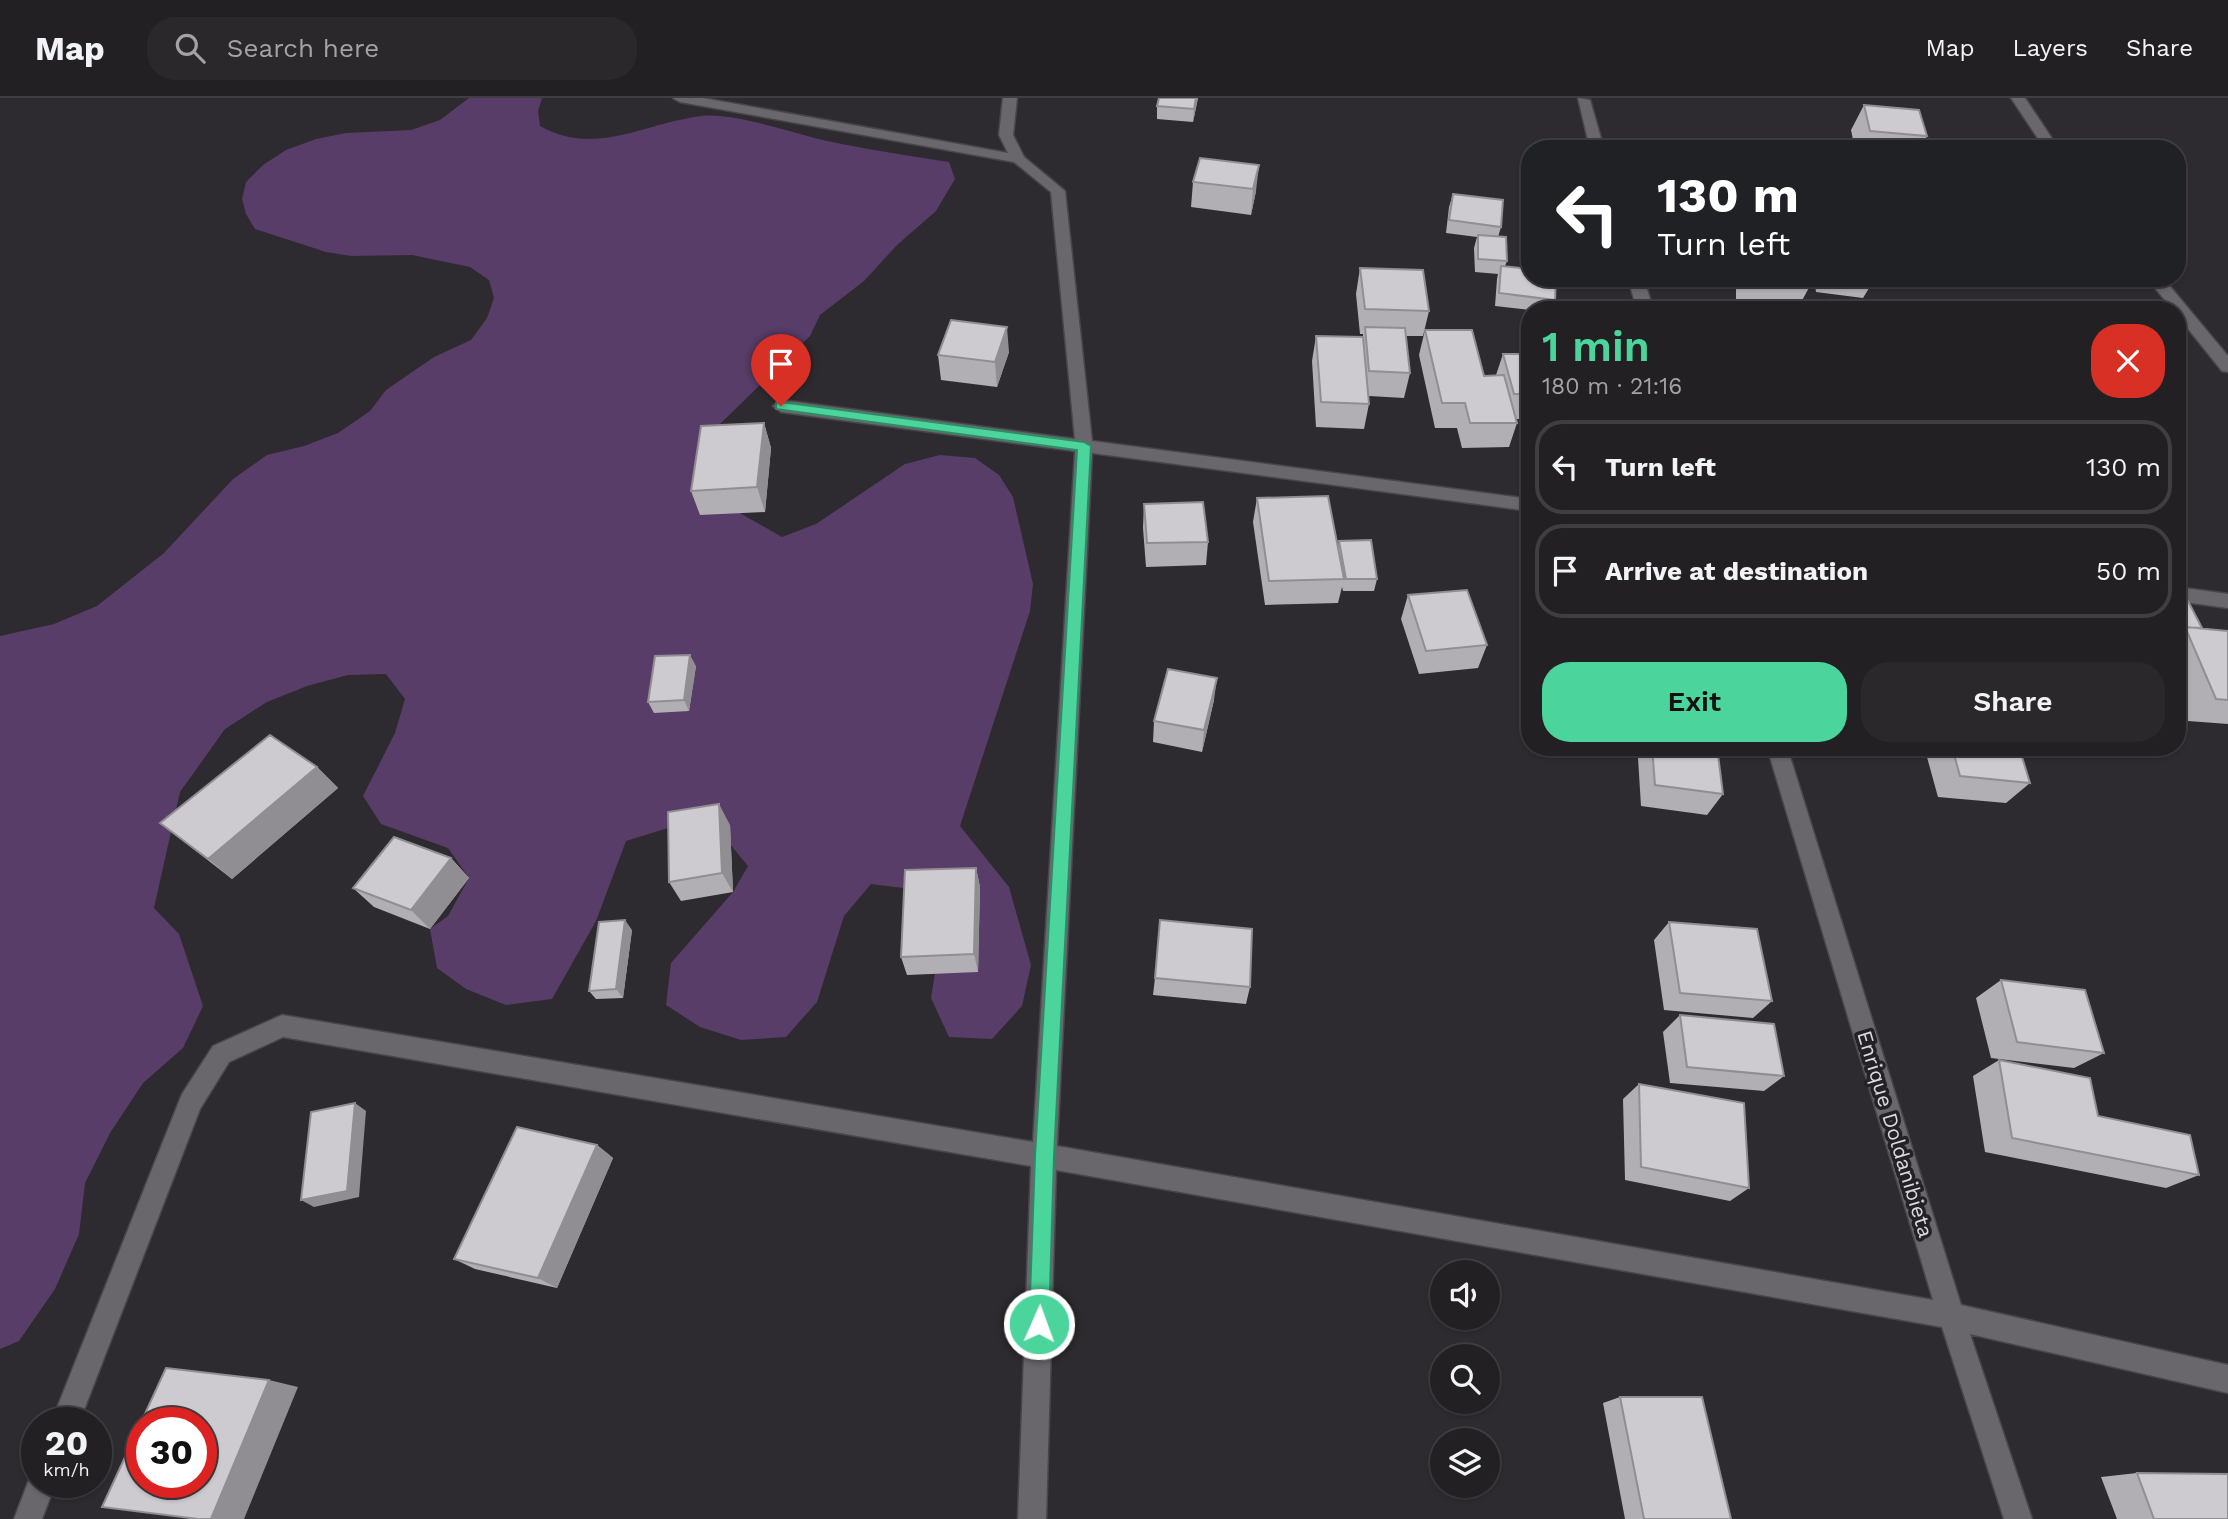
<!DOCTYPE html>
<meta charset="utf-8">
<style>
body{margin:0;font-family:"Work Sans",sans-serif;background:#2a282b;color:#f1f3f6;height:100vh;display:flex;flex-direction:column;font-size:26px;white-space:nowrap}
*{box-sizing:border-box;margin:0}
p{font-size:23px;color:#a2a3a6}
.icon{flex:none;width:38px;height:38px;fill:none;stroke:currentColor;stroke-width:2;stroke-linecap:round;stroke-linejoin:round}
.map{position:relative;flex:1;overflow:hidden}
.panel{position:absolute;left:1521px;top:203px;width:665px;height:455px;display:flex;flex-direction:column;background:#222023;border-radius:28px;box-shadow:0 2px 5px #0004,0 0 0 2px #3f3e41}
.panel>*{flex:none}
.hud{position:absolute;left:1521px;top:42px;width:665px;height:147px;border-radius:28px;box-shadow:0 2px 5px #0004,0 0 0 2px #3f3e41;background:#202124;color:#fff;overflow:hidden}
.tools{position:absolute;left:1430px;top:1162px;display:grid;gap:14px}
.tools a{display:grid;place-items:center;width:70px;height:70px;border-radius:50%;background:#222023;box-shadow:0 2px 5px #0004,0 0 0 2px #3f3e41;font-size:35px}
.speed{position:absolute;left:21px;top:1309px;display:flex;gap:14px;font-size:35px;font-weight:700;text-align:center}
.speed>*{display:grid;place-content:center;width:91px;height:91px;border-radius:50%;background:#222023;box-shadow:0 2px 5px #0004,0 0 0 2px #3f3e41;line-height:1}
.speed small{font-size:18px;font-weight:400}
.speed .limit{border:10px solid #d22;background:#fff;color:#111}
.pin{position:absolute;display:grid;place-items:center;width:60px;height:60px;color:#fff;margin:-72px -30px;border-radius:50% 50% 50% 0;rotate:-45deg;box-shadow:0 0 7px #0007}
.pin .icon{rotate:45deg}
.me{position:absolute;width:77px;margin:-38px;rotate:2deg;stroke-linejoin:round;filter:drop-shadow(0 0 5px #0008)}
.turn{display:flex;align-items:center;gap:24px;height:147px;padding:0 21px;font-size:32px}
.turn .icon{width:91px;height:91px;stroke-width:2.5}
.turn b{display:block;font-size:49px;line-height:60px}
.round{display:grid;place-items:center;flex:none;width:74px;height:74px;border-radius:28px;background:#2a282b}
.head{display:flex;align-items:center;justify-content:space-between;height:119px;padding:0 21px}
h1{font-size:42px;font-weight:600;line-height:52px;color:#4bd49b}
.action{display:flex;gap:14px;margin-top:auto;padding:14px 21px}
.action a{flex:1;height:80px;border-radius:28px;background:#4bd49b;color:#111;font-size:28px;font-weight:600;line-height:80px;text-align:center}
.action a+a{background:#2a282b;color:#f1f3f6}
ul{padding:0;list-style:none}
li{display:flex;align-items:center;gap:21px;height:94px;margin:0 14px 10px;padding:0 7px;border:4px solid #3f3e41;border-radius:28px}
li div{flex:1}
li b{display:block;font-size:26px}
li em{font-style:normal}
header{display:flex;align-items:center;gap:42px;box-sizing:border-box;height:98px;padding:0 35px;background:#222023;border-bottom:2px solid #3f3e41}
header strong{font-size:33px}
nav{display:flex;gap:38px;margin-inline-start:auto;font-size:24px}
.search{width:490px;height:63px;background:#2a282b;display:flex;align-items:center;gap:18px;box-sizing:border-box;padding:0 24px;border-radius:28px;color:#a2a3a6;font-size:26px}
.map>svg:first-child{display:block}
.green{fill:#573d67}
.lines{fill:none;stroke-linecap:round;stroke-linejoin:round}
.minor-casing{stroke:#48464a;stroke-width:3}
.minor{fill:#6a676c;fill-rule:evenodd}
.wall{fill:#b1afb3}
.shaded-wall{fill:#908e92}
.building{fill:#cecbd0;stroke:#908e92;stroke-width:2;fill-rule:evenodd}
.route{fill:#4bd49b;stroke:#318a65;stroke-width:2}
.labels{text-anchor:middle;stroke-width:7;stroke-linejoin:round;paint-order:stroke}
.street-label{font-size:21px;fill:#dbd9dc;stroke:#232125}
</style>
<header>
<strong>Map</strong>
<div class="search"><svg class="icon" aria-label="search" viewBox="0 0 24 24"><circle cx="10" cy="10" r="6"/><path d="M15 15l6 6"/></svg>Search here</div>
<nav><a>Map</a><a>Layers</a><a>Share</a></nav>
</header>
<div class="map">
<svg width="2228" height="1421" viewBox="0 0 2228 1421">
<rect width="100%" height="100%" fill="#2d2b2f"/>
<path class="green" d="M469,0H542L538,13L540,28C595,59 645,25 701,18C736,14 797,37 832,44C871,52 910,58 949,64L955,81L936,113L897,147L864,183L820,217L810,238L719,327L709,353L724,406L782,439L816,426L905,366L940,357L975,360L999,377L1013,399L1033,486L1030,513L960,728L1009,789L1031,867L1022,908L992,941L949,939L931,900L937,862L911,791L871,786L844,818L817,904L786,939L741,942L700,929L666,907L671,865L733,794L748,768L724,739L680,735L668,730L626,743L596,823L552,901L506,907L466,891L437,870L430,831L448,818L469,780L448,750L381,726L363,698L395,635L405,601L386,576L348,577L307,588L267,604L225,631L180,694L154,810L179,836L203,908L183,950L143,985L110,1035L85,1085L79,1136L55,1191L19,1243L0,1251V538L54,526L97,508L164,455L233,381L267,357L304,348L338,335L370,313L386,292L434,259L471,242L487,220L494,200L489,182L470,169L412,157L351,158L326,154L255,131L246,116L242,101L246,84L263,67L286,52L316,41L346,35L411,32L440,22Z"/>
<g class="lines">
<g class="minor-casing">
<path id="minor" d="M673,0H703L1008,55L999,37L1003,0H1017L1013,37L1024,59L1065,93L1092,343L1530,401V413L1092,355L1057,1048L1933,1202L1767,649H1787L1961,1207L2228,1267V1295L1970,1236L2032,1421H2004L1942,1229L1056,1072L1046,1421H1018L1031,1068L283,939L229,964L200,1011L79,1325H51L182,996L213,948L282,917L1033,1044L1075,353L781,314L773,308L781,302L1075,341L1051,94L1014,64L680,4Z
M1578,0L1590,2L1604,51H1590Z
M2011,0H2025L2059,51H2045Z
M1628,180H1644L1653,212H1637Z
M2147,180H2163L2228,258V274L2222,273L2177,217V212H2173Z
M2177,489L2228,496V510L2177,503Z
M37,1372V1384H56L42,1421H14L32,1374Z"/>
</g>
<use href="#minor" class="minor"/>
</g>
<path class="wall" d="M1198,0L1193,24L1157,21V8Z
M1864,7L1927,38L1920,51H1855L1851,32Z
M1200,60L1256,93L1251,117L1191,109L1193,84Z
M1453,96L1501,129L1498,139L1507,163L1505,168L1555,202L1552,212H1530L1495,208L1497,181L1498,176L1475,174L1474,150L1477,139L1446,135L1449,109Z
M1360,170L1429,213L1423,238H1405L1410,275L1404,300L1369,298V306L1364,331L1316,329L1312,263L1316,238L1363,239V236H1360L1356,196Z
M1736,180H1811L1812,184L1798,210L1736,201Z
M1814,180H1870L1871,187L1863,200L1816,194Z
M1832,202L1887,212H1827Z
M1425,232L1484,278L1496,277L1503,256H1530V321H1516L1517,325L1509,349L1462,350L1457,330H1435L1419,257Z
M1009,254L997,289L941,282L938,257Z
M764,325L771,350L765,414L700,417L691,393Z
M1257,400L1338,449L1339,443L1377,481L1374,493H1343L1342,489L1338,505L1265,507L1253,424Z
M1144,406L1208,444L1206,467L1146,469L1143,430Z
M1408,497L1487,547L1478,570L1419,576L1401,521Z
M2177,503L2202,530L2228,533V626L2188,623L2177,596Z
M696,568L689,613L654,615L648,604Z
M1214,602L1202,654L1153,644L1154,623Z
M1644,649H1717L1723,696L1707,717L1641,708L1638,660Z
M1928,649H2019L2030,685L2006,705L1938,699L1925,652Z
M317,669L338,690L232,781L160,725Z
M730,727L733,794L681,803L669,784Z
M451,760L469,780L430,831L374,809L353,790Z
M976,770L980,789L978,874L907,877L901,859Z
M1669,824L1772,903L1753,920L1664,912L1654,842Z
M632,832L623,900L596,901L589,893Z
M1155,880L1250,889L1246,906L1153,897Z
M2001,882L2104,955L2074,970L1991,960L1976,900Z
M1680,917L1784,978L1764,993L1670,985L1663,934Z
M1999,962L2098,1018L2199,1077L2166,1090L1985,1054L1973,978Z
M1639,986L1749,1090L1730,1103L1625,1082L1623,1001Z
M597,1047L613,1060L557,1190L475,1171L454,1161Z
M1620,1299L1731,1421H1625L1603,1305Z
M2137,1375L2228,1421H2117L2101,1379Z"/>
<path class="shaded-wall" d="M1196,0H1198L1193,24L1194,11Z
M1259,67L1256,93L1251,117L1253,91Z
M1007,229L1009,254L997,289L995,264Z
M764,325L771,350L765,414L757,389Z
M690,557L696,568L689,613L684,602Z
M1217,580L1214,602L1202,654L1204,632Z
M317,669L338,690L232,781L208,761Z
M719,706L730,727L733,794L722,775Z
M451,760L469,780L430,831L411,812Z
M976,770L980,789L978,874L974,856Z
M625,822L632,832L623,900L616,891Z
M355,1005L366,1013L359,1099L314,1109L301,1102Z
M597,1047L613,1060L557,1190L538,1180Z
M269,1282L298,1289L244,1421H211Z"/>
<path class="building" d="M1159,0H1196L1194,11L1157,8Z
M1864,7L1919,12L1927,38L1870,33Z
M1200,60L1259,67L1253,91L1193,84Z
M1453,96L1503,102L1501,129L1449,122Z
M1478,137L1506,139L1507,163L1478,161Z
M1501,168L1530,171V180H1556L1555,202L1499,195Z
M1360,170L1423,172L1429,213L1365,211Z
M1784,180H1811L1812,184Z
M1823,180H1870L1871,187L1823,181Z
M1832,202L1886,208L1887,212H1834Z
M951,222L1007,229L995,264L938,257Z
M1365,229L1405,230L1410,275L1369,273Z
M1425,232H1472L1484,278L1504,277L1517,325H1470L1465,305H1442Z
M1316,238L1363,239L1369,306L1321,304Z
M1503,256H1530V296H1514Z
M764,325L757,389L691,393L701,328Z
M1328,398L1344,481L1269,483L1257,400Z
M1203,404L1208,444L1147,445L1144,406Z
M1371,442L1377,481H1346L1339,443Z
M1467,492L1487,547L1426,553L1408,497Z
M2177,503H2188L2202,530L2177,529Z
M2185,529L2228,533V602L2216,601Z
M690,557L684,602L648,604L655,558Z
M1168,571L1217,580L1204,632L1154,623Z
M270,637L317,669L208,761L160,725Z
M1652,649H1717L1723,696L1655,687Z
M1952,649H2019L2030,685L1960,678Z
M719,706L722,775L669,784L668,714Z
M394,739L451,760L411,812L353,790Z
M976,770L974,856L901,859L905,772Z
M625,822L616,891L589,893L599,824Z
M1160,822L1252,831L1250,889L1155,880Z
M1669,824L1757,831L1772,903L1680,895Z
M2001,882L2085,892L2104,955L2017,944Z
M1680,917L1774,926L1784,978L1687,969Z
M1999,962L2090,980L2098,1018L2190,1037L2199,1077L2012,1040Z
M1639,986L1744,1005L1749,1090L1641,1069Z
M355,1005L347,1093L301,1102L311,1014Z
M517,1029L597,1047L538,1180L454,1161Z
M166,1270L269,1282L211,1421H198L102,1409ZM142,1325H201V1384H142Z
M1620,1299H1702L1731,1421H1644Z
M2137,1375L2228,1376V1421H2154Z"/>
<path class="route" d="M781,304L1084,344L1091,348L1054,1058L1049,1226L1046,1233L1039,1236L1032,1233L1029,1226L1035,1058L1077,352L776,311V305Z"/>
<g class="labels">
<g class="street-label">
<text transform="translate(1895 1036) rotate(73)" y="7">Enrique Doldanibieta</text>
</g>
</g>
</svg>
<div class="tools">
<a><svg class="icon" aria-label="sound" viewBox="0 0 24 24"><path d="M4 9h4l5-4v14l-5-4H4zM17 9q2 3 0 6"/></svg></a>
<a><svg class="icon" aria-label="search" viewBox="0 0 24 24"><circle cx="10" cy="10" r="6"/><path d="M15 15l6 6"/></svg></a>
<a><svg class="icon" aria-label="layers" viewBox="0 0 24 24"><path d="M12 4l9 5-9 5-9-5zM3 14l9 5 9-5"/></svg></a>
</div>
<div class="speed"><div>20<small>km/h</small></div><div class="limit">30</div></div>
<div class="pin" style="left:781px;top:308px;background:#d93025"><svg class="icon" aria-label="arrive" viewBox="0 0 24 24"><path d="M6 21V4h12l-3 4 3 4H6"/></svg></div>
<svg class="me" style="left:1039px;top:1226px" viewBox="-20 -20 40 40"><circle r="17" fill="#4bd49b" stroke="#fff" stroke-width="3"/><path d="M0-11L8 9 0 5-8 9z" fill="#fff"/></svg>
<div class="hud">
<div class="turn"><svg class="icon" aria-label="left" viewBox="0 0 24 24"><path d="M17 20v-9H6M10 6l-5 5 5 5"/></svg><div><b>130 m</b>Turn left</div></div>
</div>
<section class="panel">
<div class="head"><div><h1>1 min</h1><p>180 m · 21:16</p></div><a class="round" style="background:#d93025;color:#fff"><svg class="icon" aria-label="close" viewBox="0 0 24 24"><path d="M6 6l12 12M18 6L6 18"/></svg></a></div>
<ul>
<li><svg class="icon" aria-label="left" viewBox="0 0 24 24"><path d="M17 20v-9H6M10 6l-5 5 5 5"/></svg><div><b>Turn left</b></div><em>130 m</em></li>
<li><svg class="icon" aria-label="arrive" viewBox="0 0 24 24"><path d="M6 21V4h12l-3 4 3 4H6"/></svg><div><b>Arrive at destination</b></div><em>50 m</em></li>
</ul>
<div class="action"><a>Exit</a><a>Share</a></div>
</section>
</div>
